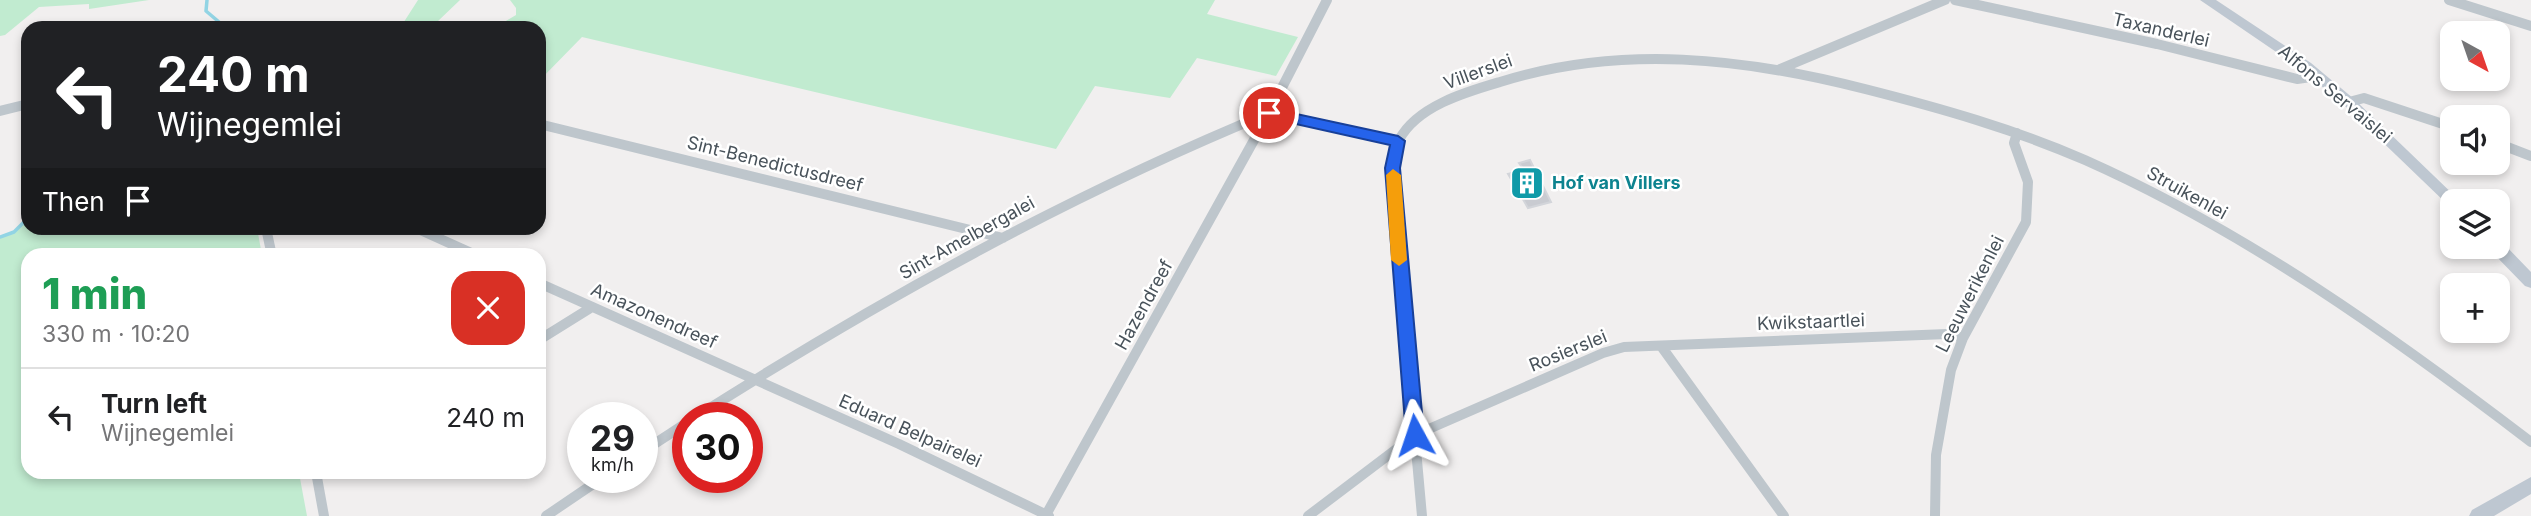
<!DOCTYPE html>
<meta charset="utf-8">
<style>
body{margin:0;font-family:Inter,sans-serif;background:#f6f6f6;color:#202124;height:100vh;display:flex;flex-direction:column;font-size:26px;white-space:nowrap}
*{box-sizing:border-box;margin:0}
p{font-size:23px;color:#757577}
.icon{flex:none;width:38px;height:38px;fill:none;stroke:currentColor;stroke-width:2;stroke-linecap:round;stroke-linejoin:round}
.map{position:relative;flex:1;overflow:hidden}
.side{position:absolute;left:21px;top:248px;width:525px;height:231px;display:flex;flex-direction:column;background:#fff;border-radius:21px;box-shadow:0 4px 10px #0003}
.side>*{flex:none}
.banner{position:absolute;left:21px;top:21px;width:525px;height:214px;border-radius:21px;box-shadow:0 4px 10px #0003;background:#202124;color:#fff;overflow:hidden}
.needle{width:46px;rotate:140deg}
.controls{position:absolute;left:2440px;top:21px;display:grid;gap:14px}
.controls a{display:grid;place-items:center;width:70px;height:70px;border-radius:14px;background:#fff;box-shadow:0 4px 10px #0003;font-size:35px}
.speed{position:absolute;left:567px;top:402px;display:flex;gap:14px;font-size:35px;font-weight:700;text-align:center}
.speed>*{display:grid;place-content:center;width:91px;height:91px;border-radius:50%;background:#fff;box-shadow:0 4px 10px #0003;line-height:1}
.speed small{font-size:18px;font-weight:400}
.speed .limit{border:10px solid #d22;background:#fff;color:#111}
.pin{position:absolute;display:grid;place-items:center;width:60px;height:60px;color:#fff;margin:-30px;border:4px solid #fff;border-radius:50%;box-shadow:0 2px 7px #0007}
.me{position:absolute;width:77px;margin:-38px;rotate:355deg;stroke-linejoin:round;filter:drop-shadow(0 0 5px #0008)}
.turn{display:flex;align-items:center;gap:24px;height:147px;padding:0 21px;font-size:32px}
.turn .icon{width:91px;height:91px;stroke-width:2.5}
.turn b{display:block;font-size:49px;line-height:60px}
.then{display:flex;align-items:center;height:66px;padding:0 21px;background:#0003;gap:14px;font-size:26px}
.round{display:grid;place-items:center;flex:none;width:74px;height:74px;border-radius:21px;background:#f6f6f6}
.overview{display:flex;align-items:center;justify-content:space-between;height:119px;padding:0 21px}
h1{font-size:42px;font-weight:800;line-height:52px;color:#1e9e55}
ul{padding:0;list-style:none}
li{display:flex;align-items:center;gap:21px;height:98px;padding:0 21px;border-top:2px solid #e0e0e0}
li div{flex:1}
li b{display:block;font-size:26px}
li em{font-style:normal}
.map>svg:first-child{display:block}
.green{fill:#c1ebd0}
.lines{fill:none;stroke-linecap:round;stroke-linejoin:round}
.stream{stroke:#92d4e4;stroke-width:3.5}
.building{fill:#c9cbd1;stroke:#d3d5da;stroke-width:2}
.street{stroke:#bec6cc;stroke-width:10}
.secondary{fill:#bec7d1;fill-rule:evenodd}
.route{fill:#2563eb;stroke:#184099;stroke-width:2}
.slow{fill:#f59e0b}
.labels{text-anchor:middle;stroke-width:5;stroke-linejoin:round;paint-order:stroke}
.street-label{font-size:18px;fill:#48525a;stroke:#fff}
.culture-label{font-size:18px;font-weight:bold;fill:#0d838f;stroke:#fff;text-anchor:start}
</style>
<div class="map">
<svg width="2531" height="516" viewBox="0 0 2531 516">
<rect width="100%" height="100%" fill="#f1efef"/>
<path class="green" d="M0,0H149L89,9V4L39,7L5,35L0,36Z
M418,0H460L437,22L454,28H400Z
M510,0H1215L1207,14L1298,37L1276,76L1197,58L1170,98L1095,86L1056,149L582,37L539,81V28H494L516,15V8Z
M28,218V228H257L262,255L28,256V472L299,473L307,516H0V237L14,232Z"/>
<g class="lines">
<path class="stream" d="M207,0L206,11L219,22L218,28
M0,237L14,232L28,218"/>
</g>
<path class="building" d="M1530,160L1551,202L1528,208L1508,174L1524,170L1519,163Z"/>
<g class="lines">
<path class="street" d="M1955,0L2157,44L2297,79L2318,76
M2449,0L2531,26
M1780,69L1945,0
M2349,102L2364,98L2452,127
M0,111L28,104
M1269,113L1398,141
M539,124L1003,238
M2497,143L2531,156
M266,228L272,256
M416,228L478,256
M539,283L899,444L1049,516
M539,340L592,307
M1661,346L1784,516
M694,418C878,301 1067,196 1269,113
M642,452L688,422
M316,472L324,516
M1047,513L1269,113L1327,0
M546,516L602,478
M1308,516L1415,435L1603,353L1624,347L1947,334L1963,338
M1422,516L1394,205C1393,185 1389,158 1399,140C1417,106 1466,92 1500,82C1621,44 1744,58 1865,89C1940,108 2014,129 2085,160C2247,232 2391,335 2531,442
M1935,516L1936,455L1951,370L1963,338L2026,222L2028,182L2014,143L2017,133"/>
<path class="secondary" d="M2200,0H2216L2311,63L2354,99L2460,201H2452V206L2448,205L2344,105L2301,69Z
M2497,241L2503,243L2531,272V288L2525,286L2491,251L2489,247H2497Z
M2531,477V494L2494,516H2469L2472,510Z"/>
</g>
<path class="route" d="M1269,108L1398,136L1405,141L1400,168L1424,435L1421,440H1408L1406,435L1385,168L1390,145L1264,117L1262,113Z"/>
<path class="slow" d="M1393,169L1401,175L1407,260L1399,266L1391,260L1386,175Z"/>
<defs>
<g id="building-square" transform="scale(1.75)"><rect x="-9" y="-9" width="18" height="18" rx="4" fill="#0f9aa8" stroke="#fff"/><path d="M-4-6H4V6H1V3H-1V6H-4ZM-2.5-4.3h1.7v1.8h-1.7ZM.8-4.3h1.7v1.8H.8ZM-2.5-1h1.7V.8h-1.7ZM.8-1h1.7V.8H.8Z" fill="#fff"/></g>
</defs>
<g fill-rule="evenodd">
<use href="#building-square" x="1527" y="183"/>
</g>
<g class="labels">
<g class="street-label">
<text transform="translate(2161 30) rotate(13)" y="6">Taxanderlei</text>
<text transform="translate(1478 72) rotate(-20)" y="6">Villerslei</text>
<text transform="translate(2335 94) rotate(40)" y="6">Alfons Servaislei</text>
<text transform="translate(775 164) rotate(14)" y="6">Sint-Benedictusdreef</text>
<text transform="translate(2187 193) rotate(29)" y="6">Struikenlei</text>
<text transform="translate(967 238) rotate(-29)" y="6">Sint-Amelbergalei</text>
<text transform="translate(1970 294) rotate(-63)" y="6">Leeuwerikenlei</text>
<text transform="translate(1144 305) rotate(-61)" y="6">Hazendreef</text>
<text transform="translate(654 316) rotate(24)" y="6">Amazonendreef</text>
<text transform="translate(1811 322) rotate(-2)" y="6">Kwikstaartlei</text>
<text transform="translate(1568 351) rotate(-22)" y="6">Rosierslei</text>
<text transform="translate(910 431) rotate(24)" y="6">Eduard Belpairelei</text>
</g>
<g class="culture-label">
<text x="1552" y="189">Hof van Villers</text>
</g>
</g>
</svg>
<div class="controls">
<a><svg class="needle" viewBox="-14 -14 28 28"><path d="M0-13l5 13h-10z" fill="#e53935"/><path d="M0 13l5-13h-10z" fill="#757577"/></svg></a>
<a><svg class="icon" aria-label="sound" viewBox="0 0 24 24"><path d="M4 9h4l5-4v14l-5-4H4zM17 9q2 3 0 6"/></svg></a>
<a><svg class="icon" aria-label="layers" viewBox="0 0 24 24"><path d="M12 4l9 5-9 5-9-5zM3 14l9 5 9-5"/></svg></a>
<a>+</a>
</div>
<div class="speed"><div>29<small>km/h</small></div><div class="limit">30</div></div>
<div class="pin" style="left:1269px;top:113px;background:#d93025"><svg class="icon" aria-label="arrive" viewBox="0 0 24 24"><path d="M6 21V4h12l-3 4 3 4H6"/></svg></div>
<svg class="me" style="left:1415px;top:435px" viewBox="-20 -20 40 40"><path d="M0-17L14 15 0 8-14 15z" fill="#2563eb" stroke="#fff" stroke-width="4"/></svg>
<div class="banner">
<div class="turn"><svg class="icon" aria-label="left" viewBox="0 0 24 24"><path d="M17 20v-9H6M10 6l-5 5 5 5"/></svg><div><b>240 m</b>Wijnegemlei</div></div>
<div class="then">Then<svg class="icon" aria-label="arrive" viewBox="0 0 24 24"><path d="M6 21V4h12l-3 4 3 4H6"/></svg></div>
</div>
<section class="side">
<div class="overview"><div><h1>1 min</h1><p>330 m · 10:20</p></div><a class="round" style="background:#d93025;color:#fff"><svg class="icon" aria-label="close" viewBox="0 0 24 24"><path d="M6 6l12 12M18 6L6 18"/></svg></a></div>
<ul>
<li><svg class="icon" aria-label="left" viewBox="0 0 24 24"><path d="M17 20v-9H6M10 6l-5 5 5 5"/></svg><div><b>Turn left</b><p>Wijnegemlei</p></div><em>240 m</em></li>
</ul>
</section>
</div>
